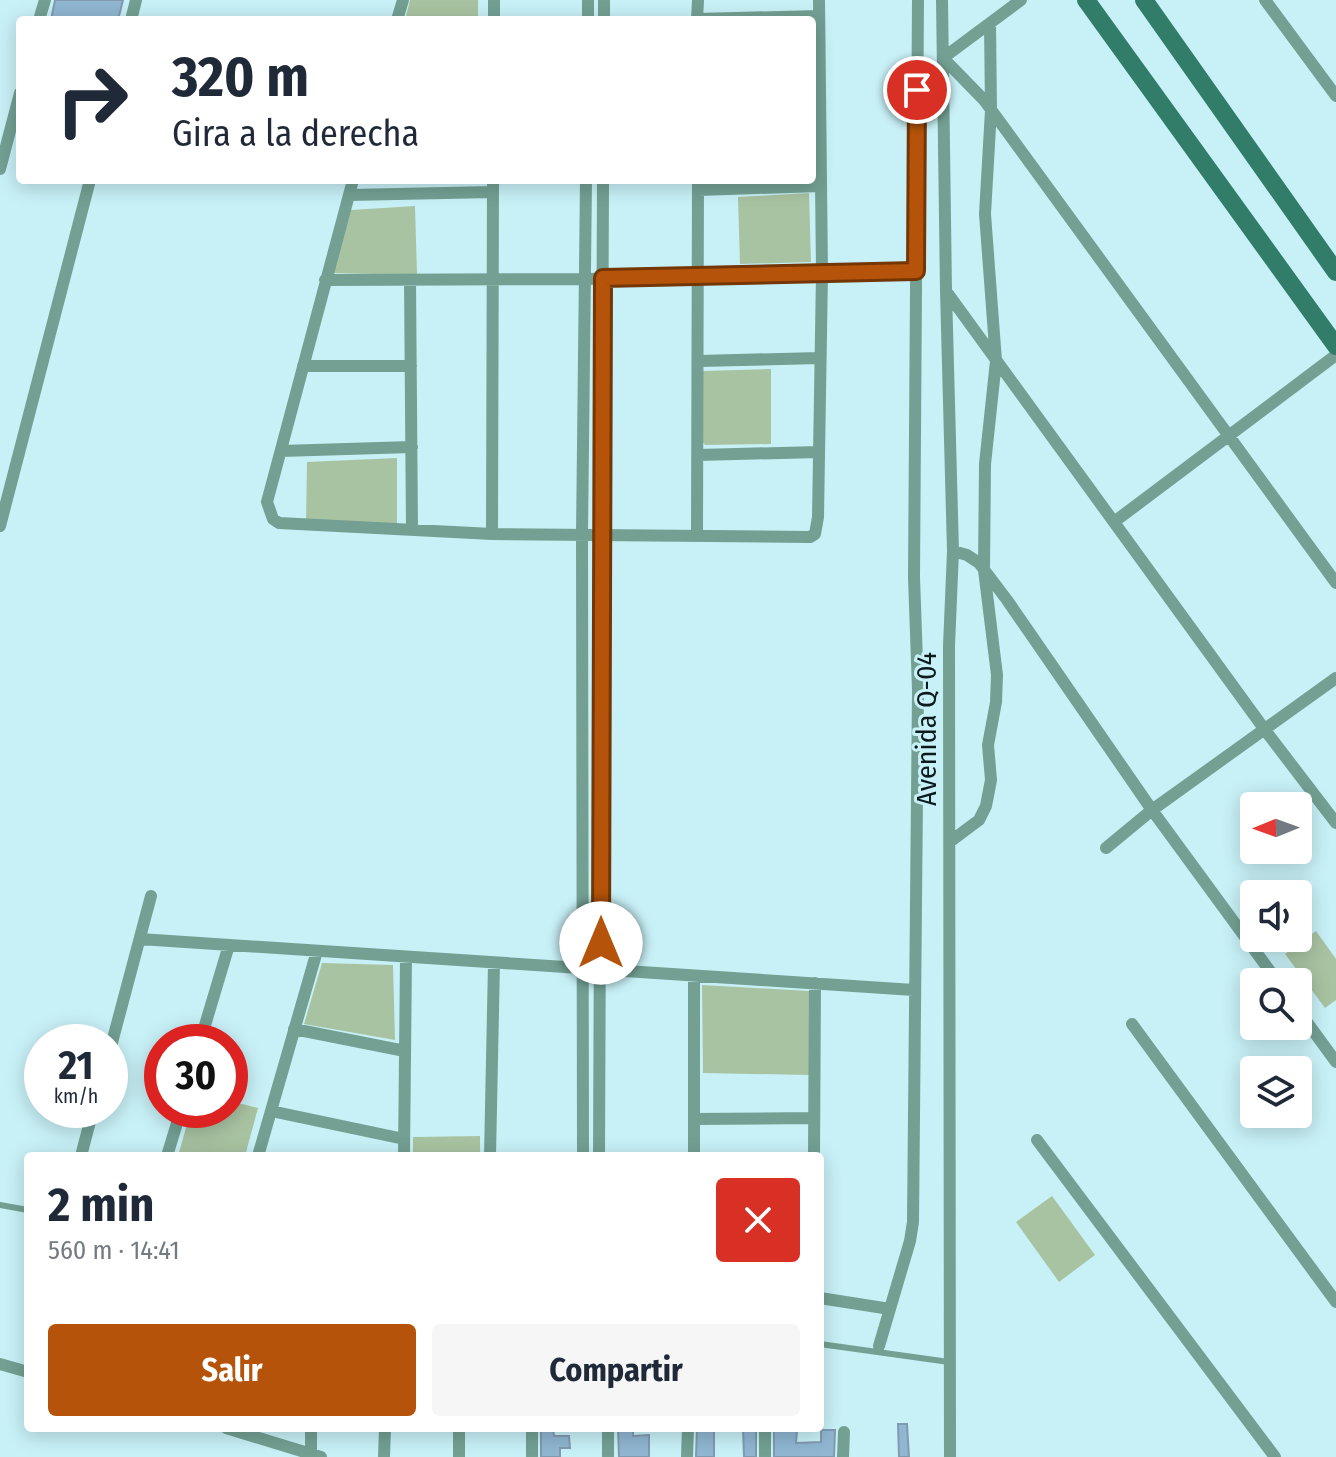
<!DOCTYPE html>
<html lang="es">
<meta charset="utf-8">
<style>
body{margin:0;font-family:"Fira Sans Condensed",sans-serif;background:#f6f6f7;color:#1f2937;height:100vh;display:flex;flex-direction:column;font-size:30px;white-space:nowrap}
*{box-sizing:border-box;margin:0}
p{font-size:26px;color:#747a83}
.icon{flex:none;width:44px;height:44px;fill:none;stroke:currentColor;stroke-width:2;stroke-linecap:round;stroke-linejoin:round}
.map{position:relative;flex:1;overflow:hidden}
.side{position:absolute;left:24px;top:1152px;width:800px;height:280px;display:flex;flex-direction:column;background:#fff;border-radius:8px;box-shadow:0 4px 20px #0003}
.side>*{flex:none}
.hud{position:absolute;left:16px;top:16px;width:800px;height:168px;border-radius:8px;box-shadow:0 4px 20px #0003;background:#fff;color:#1f2937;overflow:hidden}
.needle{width:52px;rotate:269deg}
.buttons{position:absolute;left:1240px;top:792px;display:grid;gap:16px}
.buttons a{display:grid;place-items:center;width:72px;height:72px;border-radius:8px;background:#fff;box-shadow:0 4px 20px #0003;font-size:40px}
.speed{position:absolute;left:24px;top:1024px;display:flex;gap:16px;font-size:40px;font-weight:700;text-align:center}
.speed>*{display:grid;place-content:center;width:104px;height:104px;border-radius:50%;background:#fff;box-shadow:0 4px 20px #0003;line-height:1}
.speed small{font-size:20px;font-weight:400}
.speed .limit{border:12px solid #d22;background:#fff;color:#111}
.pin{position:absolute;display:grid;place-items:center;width:68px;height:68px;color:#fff;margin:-34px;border:4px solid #fff;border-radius:50%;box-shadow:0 2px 8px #0007}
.me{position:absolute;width:88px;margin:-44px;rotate:0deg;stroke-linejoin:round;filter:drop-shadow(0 0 6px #0008)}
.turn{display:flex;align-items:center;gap:28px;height:168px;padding:0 24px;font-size:36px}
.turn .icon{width:104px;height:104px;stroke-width:2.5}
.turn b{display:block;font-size:56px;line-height:68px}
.round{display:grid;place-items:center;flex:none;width:84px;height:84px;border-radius:8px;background:#f6f6f7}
.summary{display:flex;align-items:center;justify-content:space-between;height:136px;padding:0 24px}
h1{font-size:48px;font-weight:700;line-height:60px}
.primary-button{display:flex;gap:16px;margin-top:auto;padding:16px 24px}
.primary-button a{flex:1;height:92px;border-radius:8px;background:#b45309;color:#fff;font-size:32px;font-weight:700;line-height:92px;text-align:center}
.primary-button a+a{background:#f6f6f7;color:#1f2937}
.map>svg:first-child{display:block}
.green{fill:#a8c3a2}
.building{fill:#90b6d2;stroke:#809baf;stroke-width:2}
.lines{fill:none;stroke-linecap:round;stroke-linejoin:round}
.lane{stroke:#73a093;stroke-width:6}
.street{stroke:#73a093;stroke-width:12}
.secondary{stroke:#327d6a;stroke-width:18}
.route-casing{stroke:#753606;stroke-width:20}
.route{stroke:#b45309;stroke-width:14}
.labels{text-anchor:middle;stroke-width:6;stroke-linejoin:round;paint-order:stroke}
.street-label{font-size:28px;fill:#0b1a1d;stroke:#c8f1f7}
</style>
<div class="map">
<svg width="1336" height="1457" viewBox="0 0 1336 1457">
<rect width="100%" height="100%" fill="#c8f1f7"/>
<path class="green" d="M410,0H478V20H405Z
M809,193L811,262L740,264L738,197Z
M415,206L417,275L332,273L351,210Z
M771,369V444L705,445L701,440L700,373L704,371Z
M397,458V524L306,522L307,462Z
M1316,931L1336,959V1000L1325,1008L1285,954Z
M322,963L393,965L395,1040L304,1024Z
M702,985L809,991V1075L703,1073Z
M230,1101L258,1108L245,1156H178L191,1110H230Z
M480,1136V1156H413V1137Z
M1052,1196L1095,1255L1059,1282L1016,1222Z"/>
<path class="building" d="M55,0H123L118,20H51Z
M898,1424H907L909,1457H899Z
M541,1428H553L554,1436H569L570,1448H560V1457H541Z
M618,1428H633V1436L649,1435V1457H619Z
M697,1428H714V1457H696Z
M743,1428H756V1457H744Z
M774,1428L797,1430L796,1443L821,1442V1430H835L834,1457H774Z"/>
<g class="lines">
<path class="lane" d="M0,1205L28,1210
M820,1344L949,1362"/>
<path class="street" d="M942,0L946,291L953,551L949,646L950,1457
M1021,0L943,58L984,100L1336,583
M1265,0L1336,96
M697,19L819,16
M39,20L45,0
M131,20L136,0
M397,20L403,0
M494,20V0
M588,20V0
M604,20V0
M697,20L698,0
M0,169L20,93
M353,180L267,502L273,519L279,523L492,534L810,537L815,534L818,517L822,273L819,0
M698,190L820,186
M349,195L493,192
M325,280L586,279L916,271
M410,280L412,530
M946,291L1265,730L1336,823
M699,361L819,358
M303,366H411
M281,451L412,447
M698,455L819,452
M1114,522L1336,355
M0,526L90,180
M492,534L493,180
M697,535L698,180
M953,551L967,555L979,563L1007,600L1152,810L1278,982
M951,841L979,820L986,806L991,780L988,745L996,702L997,675L984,570L985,464L996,361L985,214L991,110L990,23
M1106,848L1152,810L1336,678
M140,939L914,990
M1298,1010L1336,1062
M1132,1024L1336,1302
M294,1029L405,1051
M200,1042L229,945
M110,1050L151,896
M271,1111L404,1139
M694,1119L814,1118
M1037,1140L1275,1457
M81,1156L93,1110
M167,1156L181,1110
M258,1156L317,951
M404,1156L406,957
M490,1156L494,963
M583,1156L582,534L586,180
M599,1156L603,180
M694,1156V976
M814,1156L815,983
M820,1298L890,1309
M879,1346L910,1241L913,1222L918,690L914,577L918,0
M0,1364L28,1372
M226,1428L321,1457
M311,1454V1428
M384,1457L385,1428
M459,1457V1428
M532,1457V1428
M608,1457V1428
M687,1457L688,1428
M765,1457V1428
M843,1457L844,1432"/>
<path class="secondary" d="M1086,0L1336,346
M1144,0L1336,272"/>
</g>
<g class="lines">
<g class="route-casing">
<path id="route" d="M601,943L603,278L916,271L917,90"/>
</g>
<use href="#route" class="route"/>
</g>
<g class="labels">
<g class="street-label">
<text transform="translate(926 729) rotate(-90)" y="10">Avenida Q-04</text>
</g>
</g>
</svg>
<div class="buttons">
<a><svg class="needle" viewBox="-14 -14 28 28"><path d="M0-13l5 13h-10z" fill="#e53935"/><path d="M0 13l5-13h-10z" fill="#747a83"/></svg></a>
<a><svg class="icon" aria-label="sound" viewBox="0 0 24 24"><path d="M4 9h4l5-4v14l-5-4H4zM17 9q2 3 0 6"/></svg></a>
<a><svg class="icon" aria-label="search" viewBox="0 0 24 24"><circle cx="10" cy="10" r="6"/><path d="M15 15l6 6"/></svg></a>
<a><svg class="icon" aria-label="layers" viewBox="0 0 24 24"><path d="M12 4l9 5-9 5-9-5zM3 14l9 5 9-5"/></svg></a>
</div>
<div class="speed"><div>21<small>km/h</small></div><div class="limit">30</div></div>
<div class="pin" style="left:917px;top:90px;background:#d93025"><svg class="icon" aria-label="arrive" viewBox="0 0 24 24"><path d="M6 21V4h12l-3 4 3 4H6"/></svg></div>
<svg class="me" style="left:601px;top:943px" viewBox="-20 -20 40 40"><circle r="19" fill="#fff"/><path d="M0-13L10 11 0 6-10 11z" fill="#b45309"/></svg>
<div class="hud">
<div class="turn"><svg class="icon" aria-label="right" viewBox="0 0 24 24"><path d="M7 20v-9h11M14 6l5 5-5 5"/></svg><div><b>320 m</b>Gira a la derecha</div></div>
</div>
<section class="side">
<div class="summary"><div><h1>2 min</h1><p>560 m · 14:41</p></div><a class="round" style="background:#d93025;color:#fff"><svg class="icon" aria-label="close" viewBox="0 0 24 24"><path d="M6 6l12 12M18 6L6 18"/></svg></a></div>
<div class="primary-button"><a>Salir</a><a>Compartir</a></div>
</section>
</div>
